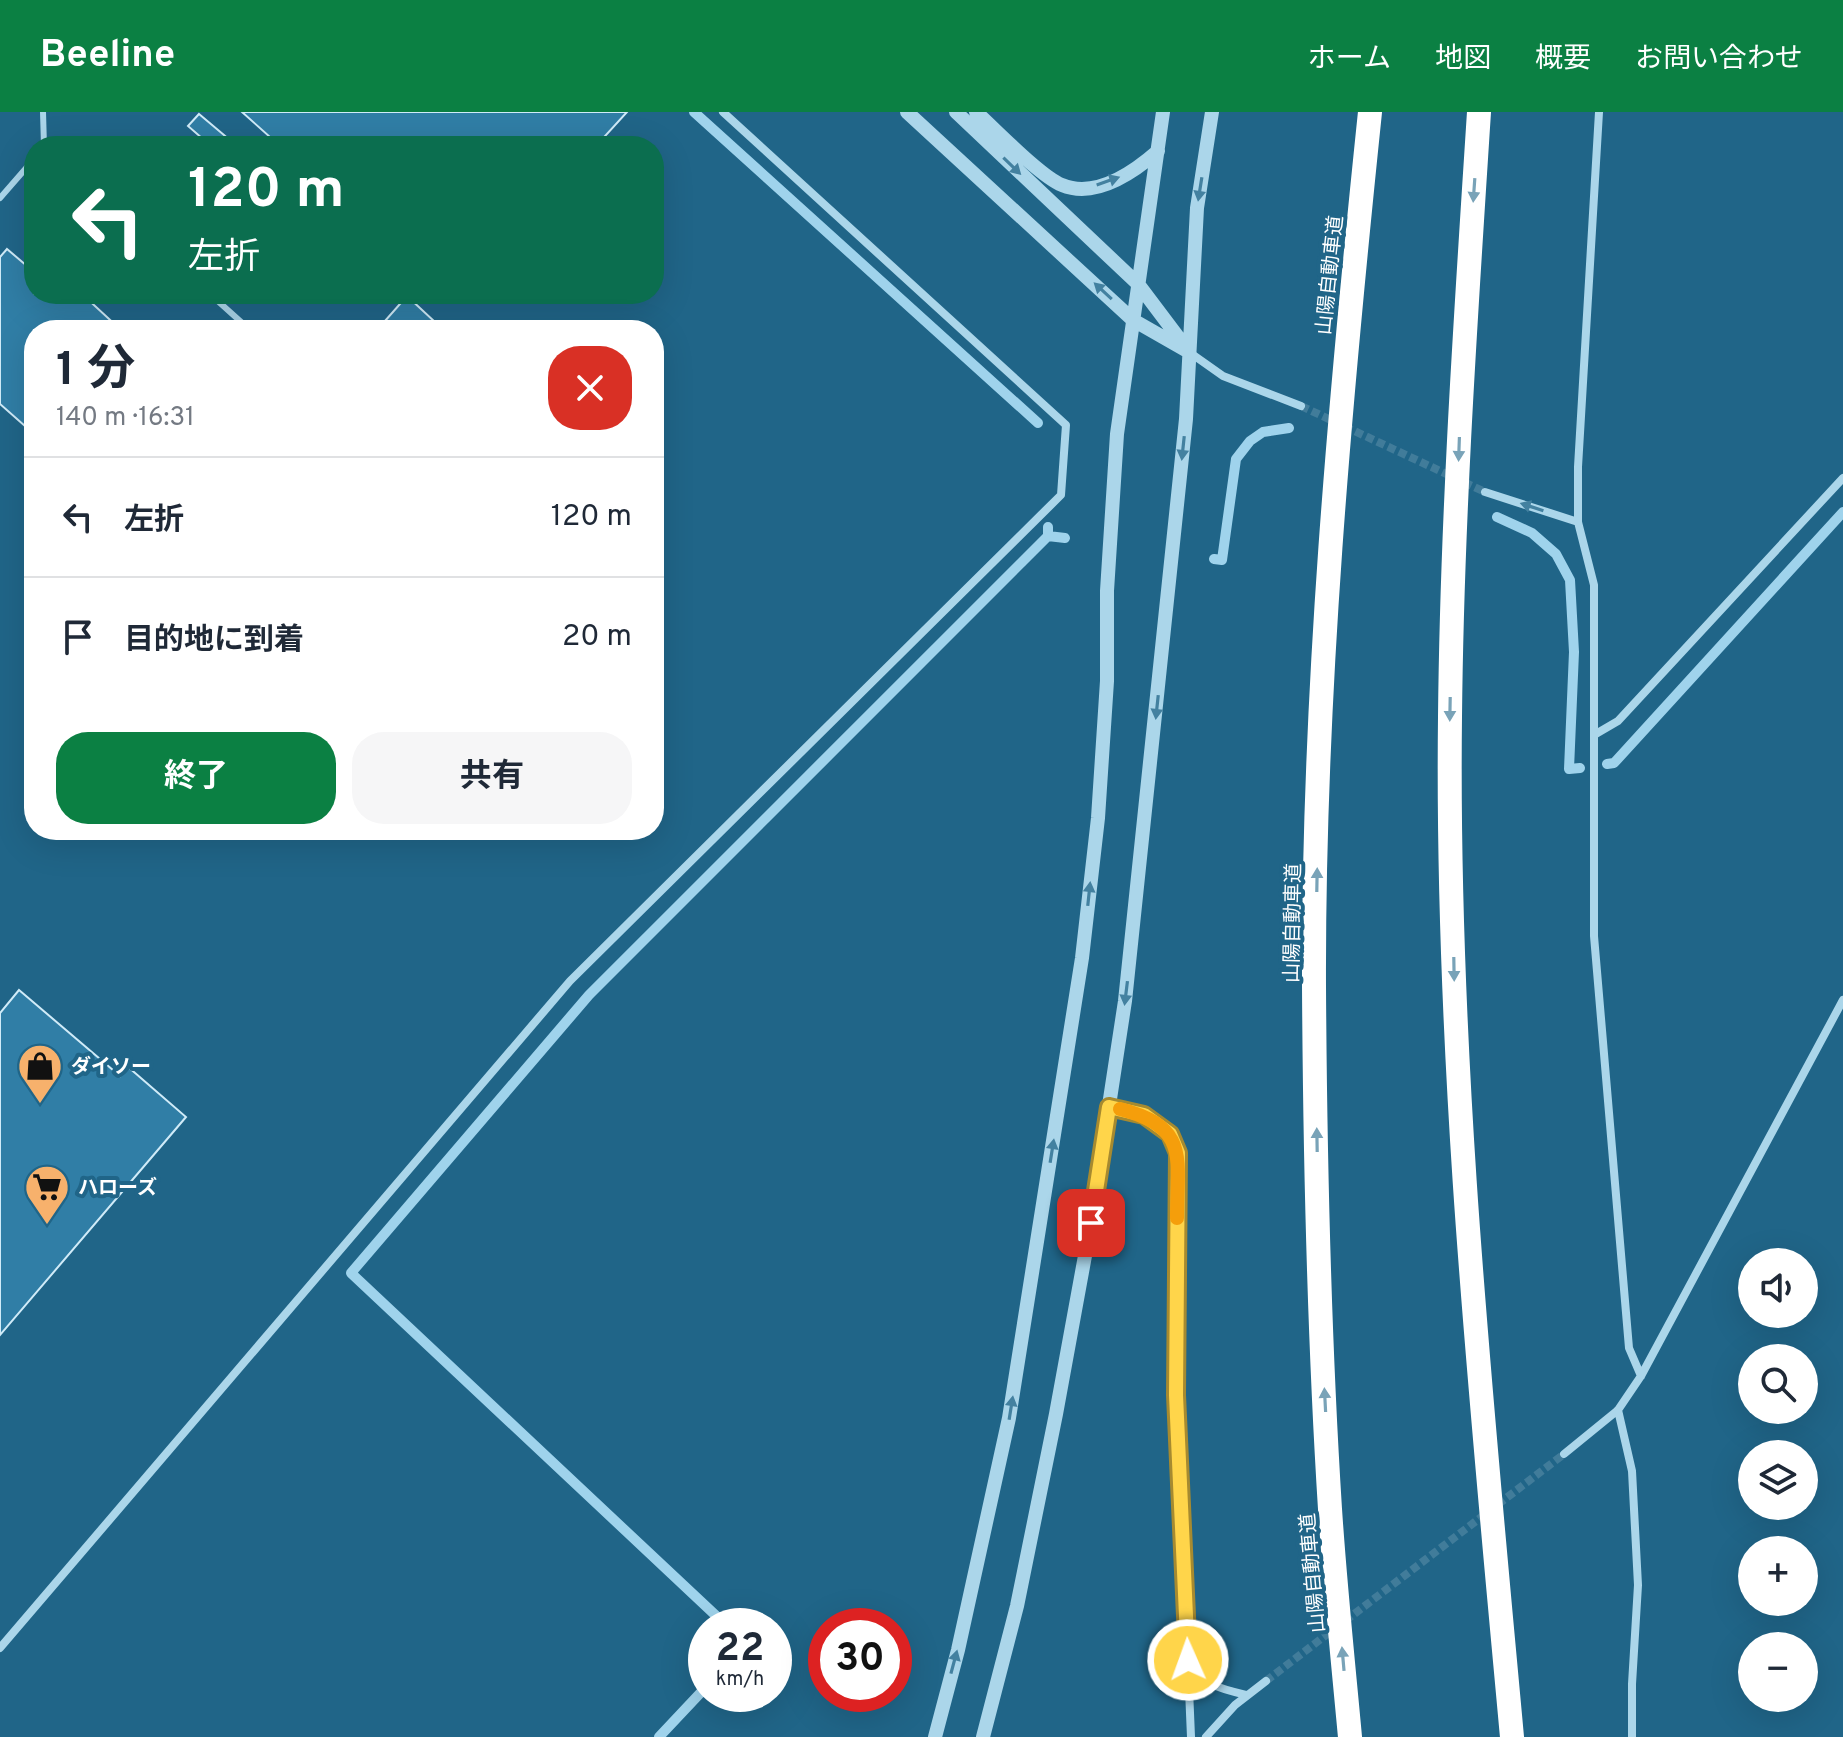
<!DOCTYPE html>
<html lang="ja">
<meta charset="utf-8">
<style>
body{margin:0;font-family:Overpass,"Noto Sans JP",sans-serif;background:#f6f6f7;color:#1f2937;height:100vh;display:flex;flex-direction:column;font-size:30px;white-space:nowrap}
*{box-sizing:border-box;margin:0}
p{font-size:26px;color:#747a83}
.icon{flex:none;width:44px;height:44px;fill:none;stroke:currentColor;stroke-width:2;stroke-linecap:round;stroke-linejoin:round}
.map{position:relative;flex:1;overflow:hidden}
.details{position:absolute;left:24px;top:208px;width:640px;height:520px;display:flex;flex-direction:column;background:#fff;border-radius:32px;box-shadow:0 8px 32px #0002}
.details>*{flex:none}
.top-card{position:absolute;left:24px;top:24px;width:640px;height:168px;border-radius:32px;box-shadow:0 8px 32px #0002;background:#0b6e4f;color:#fff;overflow:hidden}
.controls{position:absolute;left:1738px;top:1136px;display:grid;gap:16px}
.controls a{display:grid;place-items:center;width:80px;height:80px;border-radius:50%;background:#fff;box-shadow:0 8px 32px #0002;font-size:40px}
.speed{position:absolute;left:688px;top:1496px;display:flex;gap:16px;font-size:40px;font-weight:700;text-align:center}
.speed>*{display:grid;place-content:center;width:104px;height:104px;border-radius:50%;background:#fff;box-shadow:0 8px 32px #0002;line-height:1}
.speed small{font-size:20px;font-weight:400}
.speed .limit{border:12px solid #d22;background:#fff;color:#111}
.pin{position:absolute;display:grid;place-items:center;width:68px;height:68px;color:#fff;margin:-34px;border-radius:16px;box-shadow:0 4px 12px #0006}
.me{position:absolute;width:88px;margin:-44px;rotate:358deg;stroke-linejoin:round;filter:drop-shadow(0 0 6px #0008)}
.turn{display:flex;align-items:center;gap:28px;height:168px;padding:0 32px;font-size:36px}
.turn .icon{width:104px;height:104px;stroke-width:2.5}
.turn b{display:block;font-size:56px;line-height:68px}
.round{display:grid;place-items:center;flex:none;width:84px;height:84px;border-radius:32px;background:#f6f6f7}
.head{display:flex;align-items:center;justify-content:space-between;height:136px;padding:0 32px}
h1{font-size:48px;font-weight:700;line-height:60px}
.button{display:flex;gap:16px;margin-top:auto;padding:16px 32px}
.button a{flex:1;height:92px;border-radius:32px;background:#0b8043;color:#fff;font-size:32px;font-weight:700;line-height:92px;text-align:center}
.button a+a{background:#f6f6f7;color:#1f2937}
ul{padding:0;list-style:none}
li{display:flex;align-items:center;gap:24px;height:120px;padding:0 32px;border-top:2px solid #e0e1e3}
li div{flex:1}
li b{display:block;font-size:30px}
li em{font-style:normal}
header{display:flex;align-items:center;gap:48px;box-sizing:border-box;height:112px;padding:0 40px;background:#0b8043;color:#fff}
header strong{font-size:38px}
nav{display:flex;gap:44px;margin-inline-start:auto;font-size:28px}
.map>svg:first-child{display:block}
.lines{fill:none;stroke-linecap:round;stroke-linejoin:round}
.stream{stroke:#9fd3ec;stroke-width:10}
.building{fill:#307ea6;stroke:#d0ebf8;stroke-width:2}
.minor-tunnel{stroke:#417c9a;stroke-width:8;stroke-dasharray:8 4;stroke-linecap:butt}
.service{stroke:#abd6ea;stroke-width:6}
.minor{stroke:#abd6ea;stroke-width:8}
.tertiary{stroke:#abd6ea;stroke-width:14}
.motorway{stroke:#fff;stroke-width:24}
.oneway{fill:#4381a0}
.oneway2{fill:#79a3b8}
.route-casing{stroke:#a68a30;stroke-width:20}
.route{stroke:#ffd54a;stroke-width:14}
.slow{stroke:#f59e0b;stroke-width:14}
.labels{text-anchor:middle;stroke-width:8;stroke-linejoin:round;paint-order:stroke}
.street-label{font-size:20px;fill:#fff;stroke:#206588}
.poi-label{font-size:20px;font-weight:bold;fill:#fff;stroke:#206588;text-anchor:start}
</style>
<header>
<strong>Beeline</strong>
<nav><a>ホーム</a><a>地図</a><a>概要</a><a>お問い合わせ</a></nav>
</header>
<div class="map">
<svg width="1843" height="1625" viewBox="0 0 1843 1625">
<rect width="100%" height="100%" fill="#206588"/>
<g class="lines">
<path class="stream" d="M694,0L1038,311
M1497,405L1532,421L1556,442L1570,468L1574,540L1569,657L1580,656
M1048,424L1065,426
M1214,447L1222,448L1236,347L1250,329L1263,320L1289,316
M1607,652L1614,651L1843,400
M727,1514L351,1161L589,883L1048,424V415
M659,1625L706,1575"/>
</g>
<path class="building" d="M242,0H627L596,34H280Z
M199,2L237,34H211L188,14Z
M7,137L34,160V182H82L121,218H34V322L0,292V145Z
M407,184L435,210L427,218H377Z
M19,878L120,964L127,954L186,1005L0,1223V901Z"/>
<g class="lines">
<path class="minor-tunnel" d="M1301,294L1485,380
M1345,1509L1564,1342
M1266,1569L1334,1517"/>
<path class="service" d="M43,0L44,34
M0,86L34,47
M210,182L250,218"/>
<path class="minor" d="M1189,240L1223,264L1301,294
M1485,380L1578,410
M1594,623V473L1578,410V355L1599,0
M1109,995L1144,1003L1170,1022L1178,1041L1176,1283L1188,1548C1201,1573 1221,1577 1247,1583
M1641,1264L1629,1236L1594,824V623L1618,609L1843,366
M1618,1298L1632,1359L1638,1473L1632,1572V1625
M1564,1342L1618,1298L1641,1264L1843,888
M0,1536L570,869L1061,383L1066,313L723,0
M1188,1553L1191,1625
M1206,1625L1235,1593L1266,1569"/>
<path class="tertiary" d="M907,0L1133,208L1189,240
M956,0L1138,172L1184,233
M976,0C995,17 1041,65 1062,73C1096,87 1134,60 1158,39
M935,1625L958,1538L1009,1306L1082,846L1098,706L1107,569V479L1117,322L1163,0
M983,1625L1017,1494L1056,1302L1091,1111L1125,889L1186,307L1197,96L1212,0"/>
<path class="motorway" d="M1479,0C1466,201 1452,403 1450,605C1446,946 1481,1286 1512,1625
M1350,1625C1343,1549 1335,1473 1330,1397C1319,1223 1315,1048 1314,873C1313,584 1340,288 1370,0"/>
</g>
<defs><path id="oneway-solid" d="M-6-.8H1V-3.2L6.5 0L1 3.2V.8H-6Z" transform="scale(2)"/></defs>
<g class="oneway">
<use href="#oneway-solid" transform="translate(1012 54) rotate(44)"/>
<use href="#oneway-solid" transform="translate(1108 69) rotate(-19)"/>
<use href="#oneway-solid" transform="translate(1200 77) rotate(99)"/>
<use href="#oneway-solid" transform="translate(1103 179) rotate(-137)"/>
<use href="#oneway-solid" transform="translate(1183 336) rotate(96)"/>
<use href="#oneway-solid" transform="translate(1532 395) rotate(-162)"/>
<use href="#oneway-solid" transform="translate(1157 595) rotate(96)"/>
<use href="#oneway-solid" transform="translate(1089 782) rotate(-84)"/>
<use href="#oneway-solid" transform="translate(1126 881) rotate(97)"/>
<use href="#oneway-solid" transform="translate(1052 1039) rotate(-81)"/>
<use href="#oneway-solid" transform="translate(1011 1296) rotate(-81)"/>
<use href="#oneway-solid" transform="translate(954 1550) rotate(-75)"/>
</g>
<g class="oneway2">
<use href="#oneway-solid" transform="translate(1474 78) rotate(94)"/>
<use href="#oneway-solid" transform="translate(1459 337) rotate(92)"/>
<use href="#oneway-solid" transform="translate(1450 597) rotate(91)"/>
<use href="#oneway-solid" transform="translate(1317 768) rotate(-89)"/>
<use href="#oneway-solid" transform="translate(1454 857) rotate(89)"/>
<use href="#oneway-solid" transform="translate(1317 1028) rotate(-91)"/>
<use href="#oneway-solid" transform="translate(1325 1288) rotate(-93)"/>
<use href="#oneway-solid" transform="translate(1343 1547) rotate(-95)"/>
</g>
<g class="lines">
<g class="route-casing">
<path id="route" d="M1091,1111L1109,995L1144,1003L1170,1022L1178,1041L1176,1283L1188,1548"/>
</g>
<use href="#route" class="route"/>
<path class="slow" d="M1120,997C1190,1015 1177,1046 1177,1106"/>
</g>
<defs>
<g id="shop-pin" transform="scale(2.3)"><path d="M0 17L-7.5 6A9.5 9.5 0 1 1 7.5 6Z" fill="#f7b16c" stroke="#206588"/><path d="M-5-2.5h2.3a2.7 3.5 0 0 1 5.4 0H5L5.5 6h-11ZM-1.5-2.5h3a1.5 2.3 0 0 0-3 0Z" fill="#111"/></g>
<g id="supermarket-pin" transform="scale(2.3)"><path d="M0 17L-7.5 6A9.5 9.5 0 1 1 7.5 6Z" fill="#f7b16c" stroke="#206588"/><path d="M-6-5.5h2.5l.6 2H6L4.5 2H-2.5L-4.4-4H-6ZM-1.5 3.2a1.3 1.3 0 1 0 .1 0ZM3 3.2a1.3 1.3 0 1 0 .1 0Z" fill="#111"/></g>
</defs>
<g fill-rule="evenodd">
<use href="#shop-pin" x="40" y="954"/>
<use href="#supermarket-pin" x="47" y="1075"/>
</g>
<g class="labels">
<g class="street-label">
<text transform="translate(1329 163) rotate(-84)" y="7">山陽自動車道</text>
<text transform="translate(1292 811) rotate(-89)" y="7">山陽自動車道</text>
<text transform="translate(1312 1461) rotate(-95)" y="7">山陽自動車道</text>
</g>
<g class="poi-label">
<text x="71" y="961">ダイソー</text>
<text x="78" y="1082">ハローズ</text>
</g>
</g>
</svg>
<div class="controls">
<a><svg class="icon" aria-label="sound" viewBox="0 0 24 24"><path d="M4 9h4l5-4v14l-5-4H4zM17 9q2 3 0 6"/></svg></a>
<a><svg class="icon" aria-label="search" viewBox="0 0 24 24"><circle cx="10" cy="10" r="6"/><path d="M15 15l6 6"/></svg></a>
<a><svg class="icon" aria-label="layers" viewBox="0 0 24 24"><path d="M12 4l9 5-9 5-9-5zM3 14l9 5 9-5"/></svg></a>
<a>+</a>
<a>−</a>
</div>
<div class="speed"><div>22<small>km/h</small></div><div class="limit">30</div></div>
<div class="pin" style="left:1091px;top:1111px;background:#d93025"><svg class="icon" aria-label="arrive" viewBox="0 0 24 24"><path d="M6 21V4h12l-3 4 3 4H6"/></svg></div>
<svg class="me" style="left:1188px;top:1548px" viewBox="-20 -20 40 40"><circle r="17" fill="#ffd54a" stroke="#fff" stroke-width="3"/><path d="M0-11L8 9 0 5-8 9z" fill="#fff"/></svg>
<div class="top-card">
<div class="turn"><svg class="icon" aria-label="left" viewBox="0 0 24 24"><path d="M17 20v-9H6M10 6l-5 5 5 5"/></svg><div><b>120 m</b>左折</div></div>
</div>
<section class="details">
<div class="head"><div><h1>1 分</h1><p>140 m · 16:31</p></div><a class="round" style="background:#d93025;color:#fff"><svg class="icon" aria-label="close" viewBox="0 0 24 24"><path d="M6 6l12 12M18 6L6 18"/></svg></a></div>
<ul>
<li><svg class="icon" aria-label="left" viewBox="0 0 24 24"><path d="M17 20v-9H6M10 6l-5 5 5 5"/></svg><div><b>左折</b></div><em>120 m</em></li>
<li><svg class="icon" aria-label="arrive" viewBox="0 0 24 24"><path d="M6 21V4h12l-3 4 3 4H6"/></svg><div><b>目的地に到着</b></div><em>20 m</em></li>
</ul>
<div class="button"><a>終了</a><a>共有</a></div>
</section>
</div>
